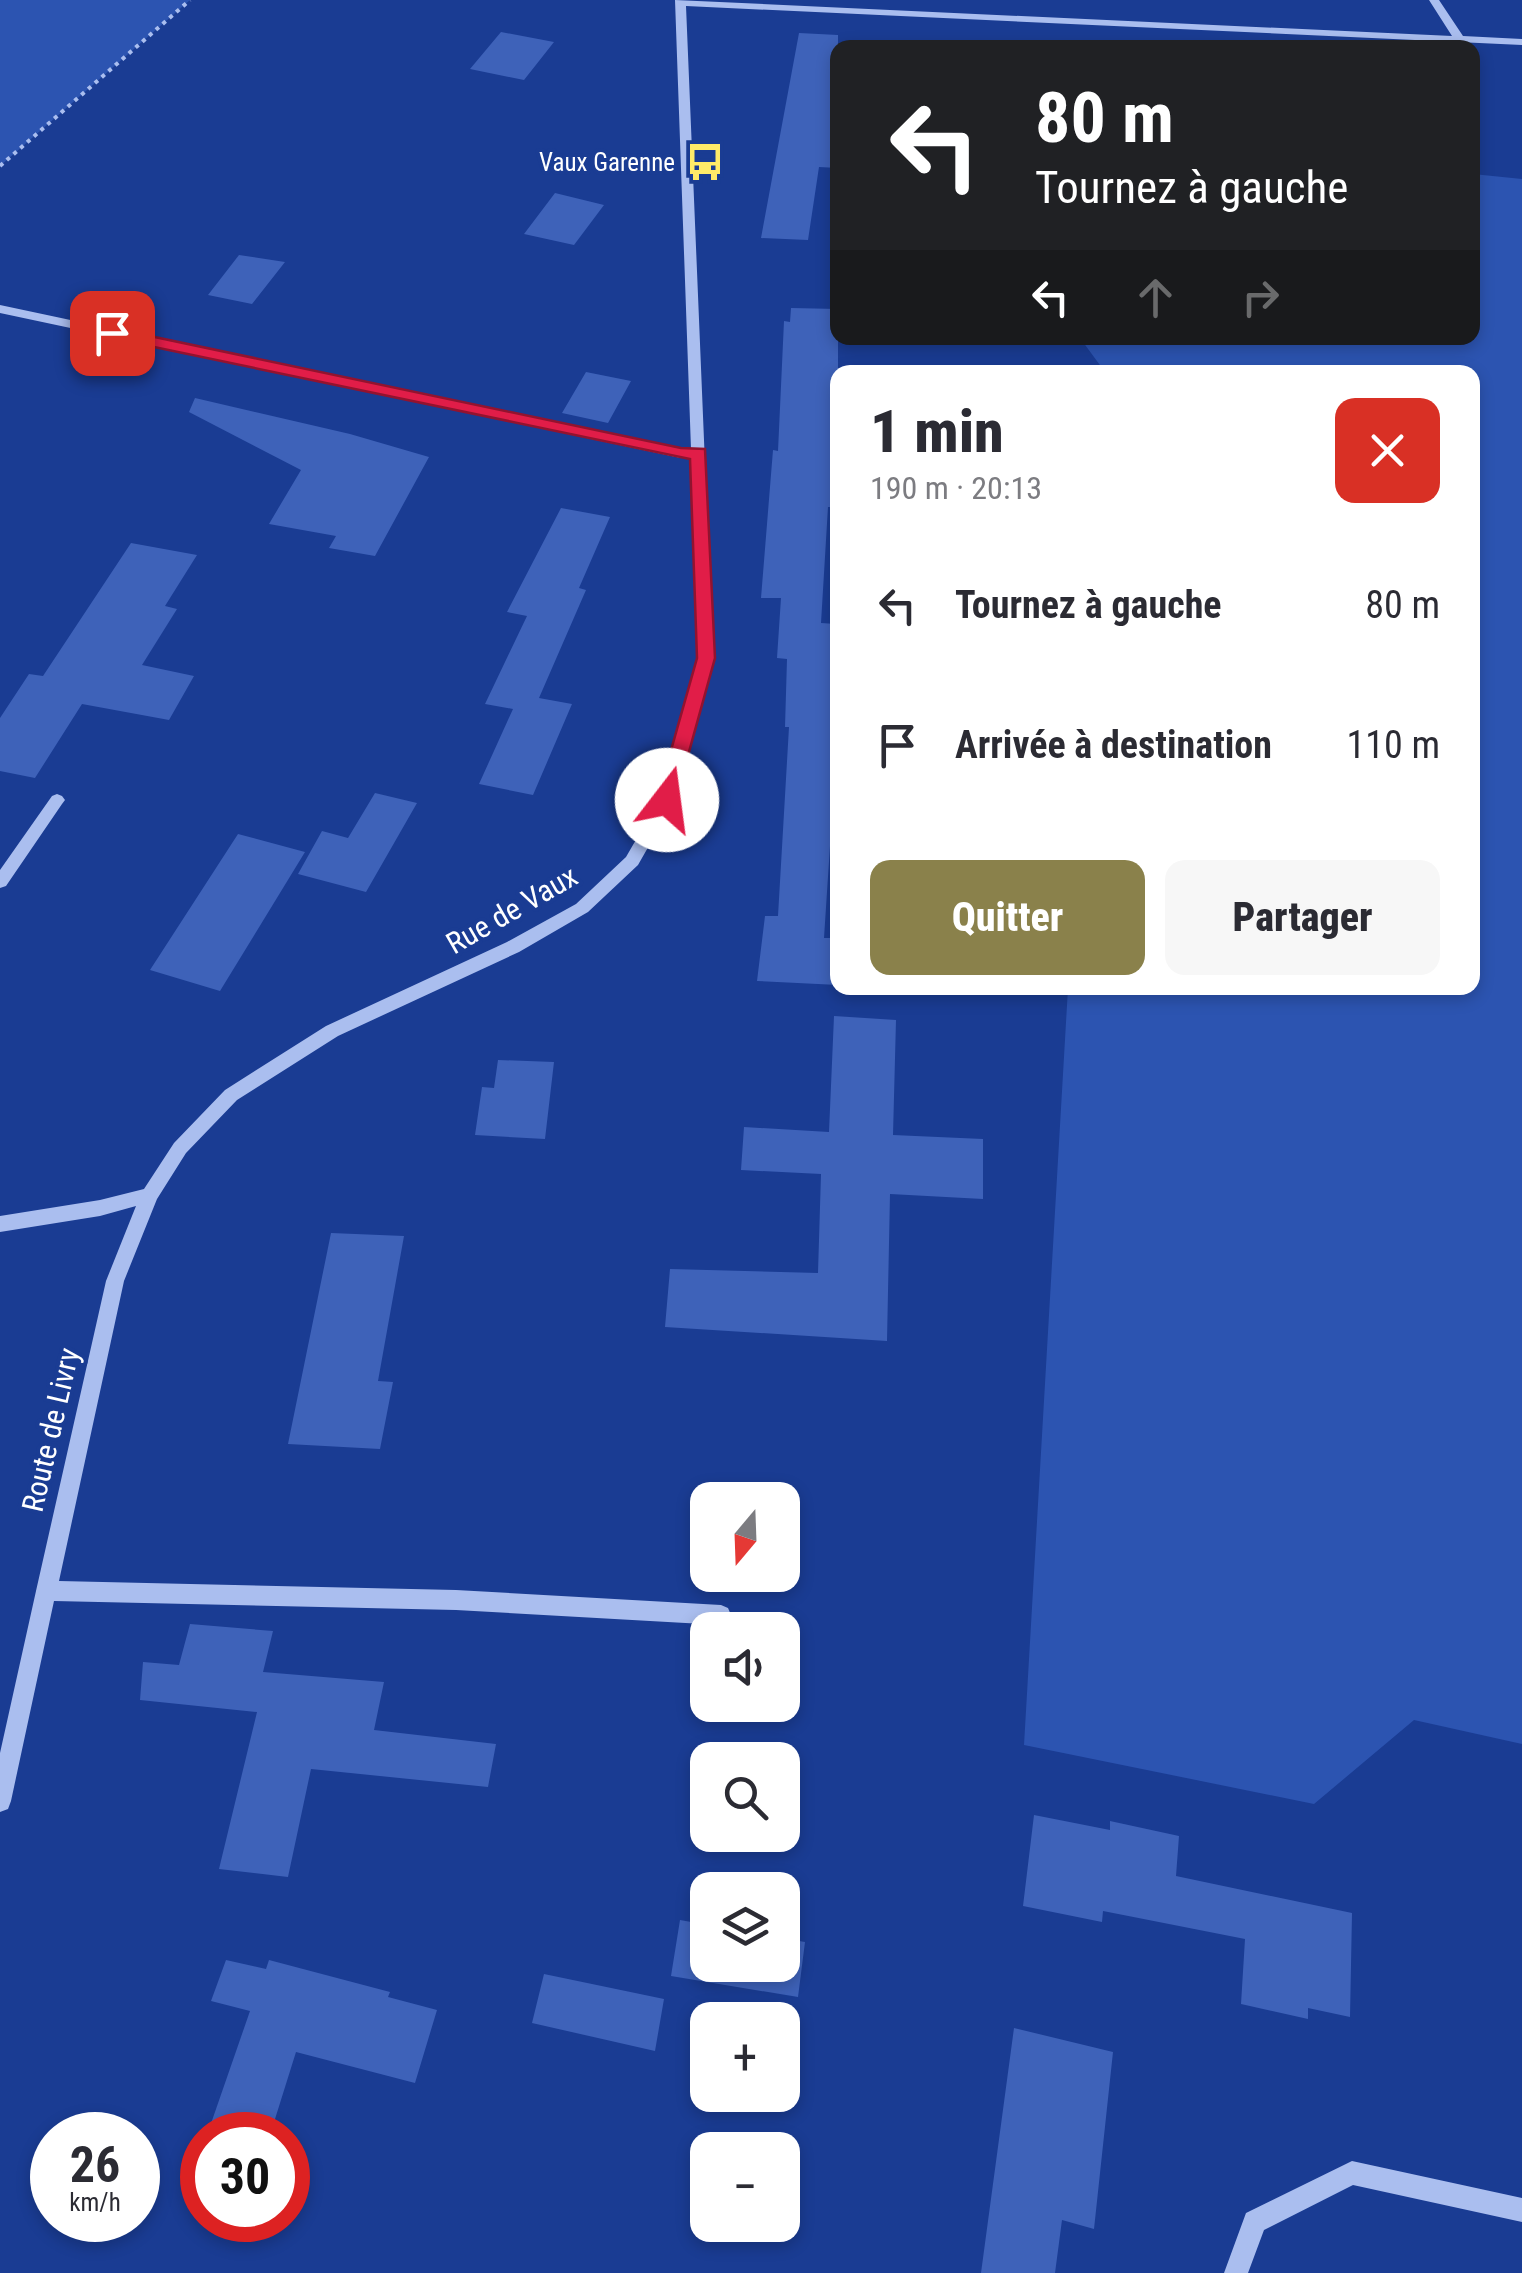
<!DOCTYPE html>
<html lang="fr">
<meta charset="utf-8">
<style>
body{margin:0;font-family:"Roboto Condensed",sans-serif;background:#f7f7f7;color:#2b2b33;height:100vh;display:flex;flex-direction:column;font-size:38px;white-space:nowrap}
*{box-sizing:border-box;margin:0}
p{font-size:32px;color:#7c7c81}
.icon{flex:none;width:55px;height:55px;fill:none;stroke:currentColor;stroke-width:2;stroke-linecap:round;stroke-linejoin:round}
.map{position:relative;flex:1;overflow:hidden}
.sheet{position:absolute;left:830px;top:365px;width:650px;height:630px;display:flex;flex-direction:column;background:#fff;border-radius:20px;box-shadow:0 5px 15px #0003}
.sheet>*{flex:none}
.guide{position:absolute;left:830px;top:40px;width:650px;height:305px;border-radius:20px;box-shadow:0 5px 15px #0003;background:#202124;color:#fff;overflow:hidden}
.needle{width:65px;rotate:199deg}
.fabs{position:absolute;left:690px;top:1482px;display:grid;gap:20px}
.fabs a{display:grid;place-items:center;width:110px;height:110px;border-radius:20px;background:#fff;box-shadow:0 5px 15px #0003;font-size:50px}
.speed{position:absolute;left:30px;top:2112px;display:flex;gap:20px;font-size:50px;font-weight:700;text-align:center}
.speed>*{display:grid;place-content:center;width:130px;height:130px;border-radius:50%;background:#fff;box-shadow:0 5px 15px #0003;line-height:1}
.speed small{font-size:25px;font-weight:400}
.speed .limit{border:15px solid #d22;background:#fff;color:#111}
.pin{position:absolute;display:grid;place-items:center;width:85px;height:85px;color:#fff;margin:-42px;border-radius:20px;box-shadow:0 5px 15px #0006}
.me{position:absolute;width:110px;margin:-55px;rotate:15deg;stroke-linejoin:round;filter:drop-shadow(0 0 8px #0008)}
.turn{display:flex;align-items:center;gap:35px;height:210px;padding:0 40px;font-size:45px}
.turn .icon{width:130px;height:130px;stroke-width:2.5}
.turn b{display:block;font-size:70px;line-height:85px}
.lanes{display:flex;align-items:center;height:95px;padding:0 40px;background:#0003;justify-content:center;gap:50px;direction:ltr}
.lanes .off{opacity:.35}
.round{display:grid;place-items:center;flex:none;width:105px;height:105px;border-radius:20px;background:#f7f7f7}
.head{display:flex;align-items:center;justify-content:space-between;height:170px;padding:0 40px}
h1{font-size:60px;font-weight:800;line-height:75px}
.action{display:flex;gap:20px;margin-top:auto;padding:20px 40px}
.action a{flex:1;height:115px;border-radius:20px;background:#8a814b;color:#fff;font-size:40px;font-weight:800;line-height:115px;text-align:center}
.action a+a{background:#f7f7f7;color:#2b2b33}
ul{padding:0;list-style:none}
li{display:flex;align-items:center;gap:30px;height:140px;padding:0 40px}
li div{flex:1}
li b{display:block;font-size:38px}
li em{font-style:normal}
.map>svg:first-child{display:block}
.green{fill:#2c54b1}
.building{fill:#3e62b9}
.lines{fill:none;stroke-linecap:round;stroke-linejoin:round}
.path{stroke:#aabeef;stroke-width:4;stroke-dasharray:4 5;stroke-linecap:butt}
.minor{fill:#aabeef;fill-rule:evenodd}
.route{fill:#e11d48;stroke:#92132f;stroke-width:2.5}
.labels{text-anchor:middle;stroke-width:8;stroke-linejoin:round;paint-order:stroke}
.far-poi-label{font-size:25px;fill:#fff;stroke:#1a3c93;text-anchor:end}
.street-label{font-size:30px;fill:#fff;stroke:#1a3c93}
</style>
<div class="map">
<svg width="1522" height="2273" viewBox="0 0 1522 2273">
<rect width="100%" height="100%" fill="#1a3c93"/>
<path class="green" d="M0,0H190L0,166Z
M1473,174L1522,179V1744L1414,1720L1314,1804L1024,1745L1068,988H1472V372H1105L1080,338H1472Z"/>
<path class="building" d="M501,32L554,42L524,80L470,69Z
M799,33L838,35V168L819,167L808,240L761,238Z
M555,193L604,205L574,245L524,234Z
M239,255L285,262L252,304L208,295Z
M791,308L838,309V507H828L821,623L836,624L838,846H830L824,938H838V985L757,981L765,916H778L789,727H785L787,659L777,658L781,598H761L773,450L778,451L784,321L790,322Z
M586,372L631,381L608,423L562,413Z
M195,398L350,434L429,457L375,556L329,548L336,536L269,524L301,470L189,412Z
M561,508L610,517L579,588L586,590L539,698L572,704L533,795L479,784L513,709L485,704L527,616L507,612Z
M131,543L197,555L165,606L177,609L142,665L194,676L169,720L82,704L35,778L0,771V718L29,674L43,676Z
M375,793L417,803L366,892L298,874L322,831L348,838Z
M238,834L305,852L220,991L150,970Z
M834,1016L896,1020L893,1135L983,1139V1199L890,1194L887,1341L665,1327L670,1269L818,1273L821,1174L741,1170L744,1127L829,1132Z
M498,1060L554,1062L545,1139L475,1135L482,1087L494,1088Z
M331,1233L404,1236L378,1381L393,1382L380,1449L288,1444Z
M190,1624L273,1631L263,1672L384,1682L374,1730L496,1744L488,1787L311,1769L288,1877L219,1869L257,1712L140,1700L143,1662L179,1665Z
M1034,1815L1110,1830V1821L1179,1836L1176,1876L1352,1913L1350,2017L1308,2008V2019L1241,2004L1245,1939L1103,1911L1102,1922L1023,1906Z
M680,1920L708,1925V1965H782V1938L805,1942L798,1997L671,1976Z
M226,1960L266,1969L269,1960L390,1992L388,1997L437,2010L415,2083L296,2052L270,2135H207L250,2011L211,2001Z
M544,1974L664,1999L655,2051L532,2023Z
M1014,2028L1113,2052L1094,2229L1062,2220L1055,2273H981Z"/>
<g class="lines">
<path class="path" d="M0,166L190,0"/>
<path class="minor" d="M675,0L1452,36L1429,0H1439L1463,36L1522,39V45L686,6L713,657L675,800L638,865L588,912L519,952L338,1036L237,1100L186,1153L157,1199L124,1281L59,1581L456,1590L721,1605L728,1608L731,1615L728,1622L721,1625L456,1610L54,1601L11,1801L8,1809L0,1812V1753L36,1591L106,1281L136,1206L100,1216L0,1232V1216L100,1200L144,1189L174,1143L225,1090L326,1026L507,942L576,904L626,857L659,800L699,657L691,458H681L0,313V305L681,450L691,449Z
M57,794L62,796L65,800L62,804L6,886L0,888V870L52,796Z
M1352,2161L1522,2198V2222L1353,2185L1264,2230L1248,2273H1224L1246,2213Z"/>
</g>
<path class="route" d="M112,328L681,448L705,449L715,658L674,806H660L657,800L697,658L690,459L106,337V330Z"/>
<defs>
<g id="bus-bare" transform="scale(3)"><path d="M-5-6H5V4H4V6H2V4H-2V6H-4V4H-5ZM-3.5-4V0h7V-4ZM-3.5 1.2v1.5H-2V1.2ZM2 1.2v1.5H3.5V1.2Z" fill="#ffeb68" stroke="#1a3c93" stroke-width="2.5" paint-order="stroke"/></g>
</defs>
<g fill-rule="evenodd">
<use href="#bus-bare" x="705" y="162"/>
</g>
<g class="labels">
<g class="far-poi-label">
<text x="675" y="171">Vaux Garenne</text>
</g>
<g class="street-label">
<text transform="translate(512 910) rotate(-30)" y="10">Rue de Vaux</text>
<text transform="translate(51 1430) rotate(-77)" y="10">Route de Livry</text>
</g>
</g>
</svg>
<div class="fabs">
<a><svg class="needle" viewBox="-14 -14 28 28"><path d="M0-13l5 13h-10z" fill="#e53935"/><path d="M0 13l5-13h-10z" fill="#7c7c81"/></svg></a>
<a><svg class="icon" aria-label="sound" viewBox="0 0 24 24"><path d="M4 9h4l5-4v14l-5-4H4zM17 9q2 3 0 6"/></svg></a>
<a><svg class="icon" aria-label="search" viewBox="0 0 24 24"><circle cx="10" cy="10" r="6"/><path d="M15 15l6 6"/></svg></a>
<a><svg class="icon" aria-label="layers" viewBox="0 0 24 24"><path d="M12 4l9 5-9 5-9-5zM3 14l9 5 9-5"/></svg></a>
<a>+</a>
<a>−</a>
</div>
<div class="speed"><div>26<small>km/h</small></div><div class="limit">30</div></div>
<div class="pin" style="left:112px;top:333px;background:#d93025"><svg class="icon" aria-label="arrive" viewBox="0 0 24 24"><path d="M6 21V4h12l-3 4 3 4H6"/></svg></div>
<svg class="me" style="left:667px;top:800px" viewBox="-20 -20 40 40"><circle r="19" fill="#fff"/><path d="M0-13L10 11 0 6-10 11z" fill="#e11d48"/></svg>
<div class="guide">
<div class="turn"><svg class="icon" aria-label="left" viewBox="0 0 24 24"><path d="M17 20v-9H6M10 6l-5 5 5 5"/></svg><div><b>80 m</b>Tournez à gauche</div></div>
<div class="lanes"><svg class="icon" aria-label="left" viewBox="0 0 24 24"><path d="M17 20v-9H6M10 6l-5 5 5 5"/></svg><svg class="icon off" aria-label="ahead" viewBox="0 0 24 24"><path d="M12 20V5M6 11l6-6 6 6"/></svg><svg class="icon off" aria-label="right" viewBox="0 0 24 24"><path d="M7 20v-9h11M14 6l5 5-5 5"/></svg></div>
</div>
<section class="sheet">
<div class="head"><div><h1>1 min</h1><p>190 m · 20:13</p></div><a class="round" style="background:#d93025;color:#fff"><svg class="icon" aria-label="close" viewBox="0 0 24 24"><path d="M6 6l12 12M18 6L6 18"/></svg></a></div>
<ul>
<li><svg class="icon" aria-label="left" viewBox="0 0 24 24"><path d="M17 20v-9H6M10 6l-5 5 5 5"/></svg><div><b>Tournez à gauche</b></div><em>80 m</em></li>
<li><svg class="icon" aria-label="arrive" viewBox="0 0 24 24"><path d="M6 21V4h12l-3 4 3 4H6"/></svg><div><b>Arrivée à destination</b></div><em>110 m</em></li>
</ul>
<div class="action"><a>Quitter</a><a>Partager</a></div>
</section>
</div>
